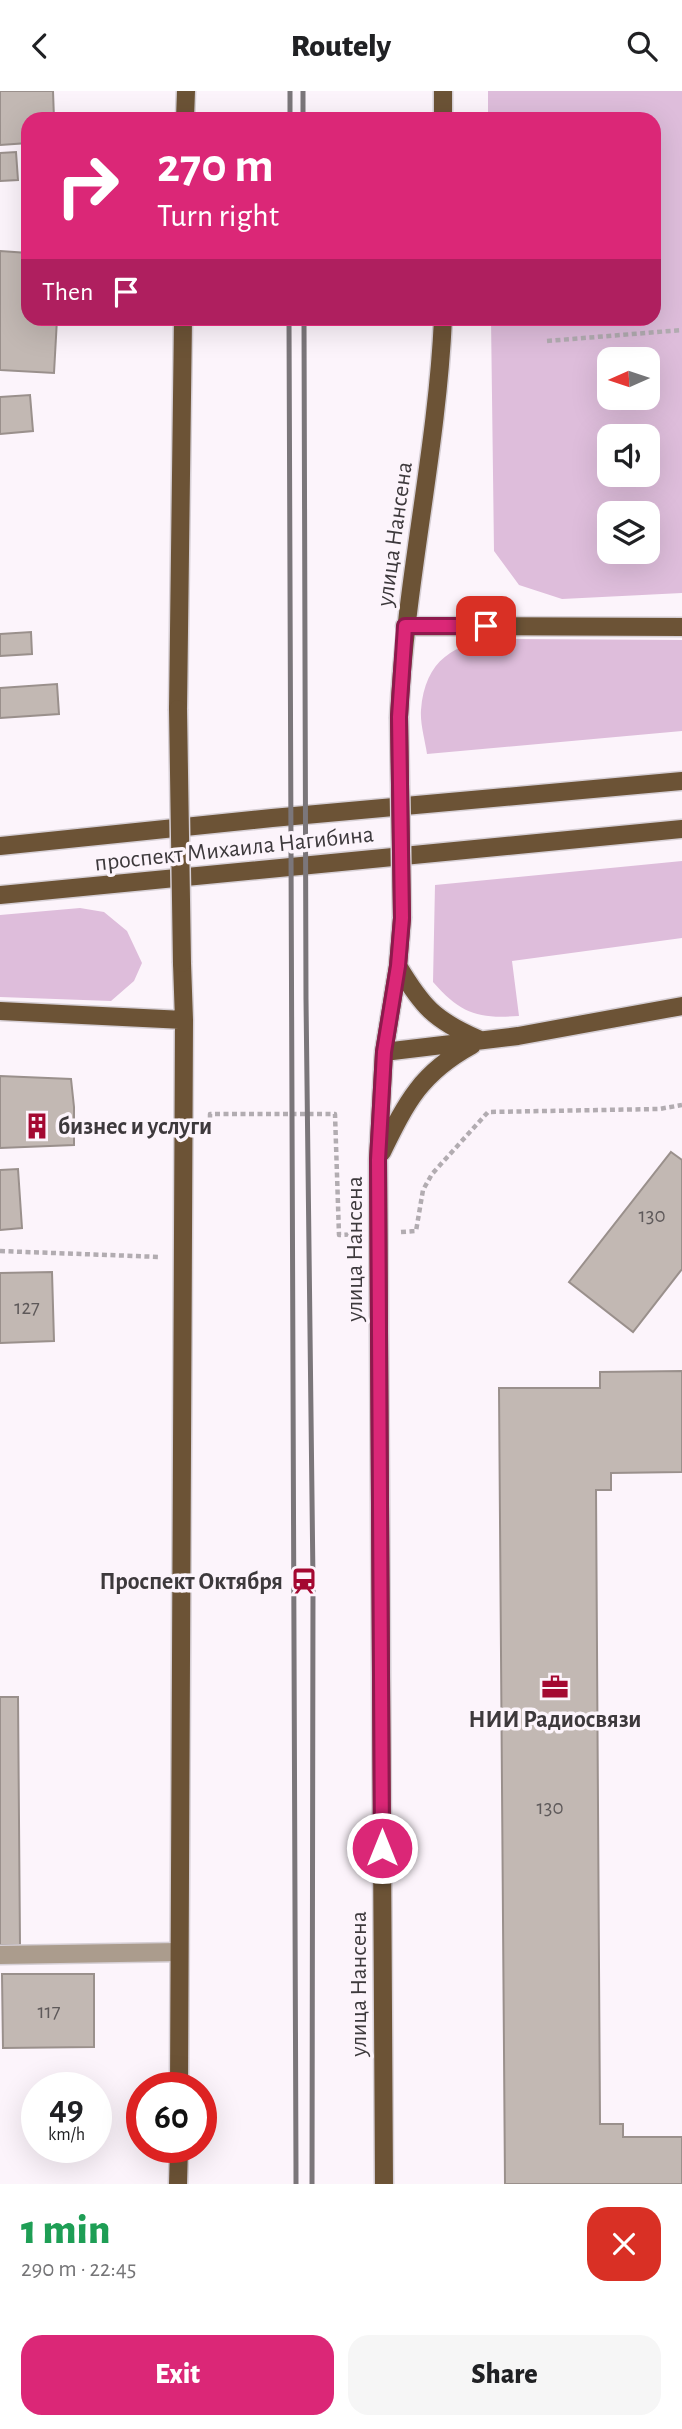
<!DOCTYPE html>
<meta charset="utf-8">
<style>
body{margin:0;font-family:"Alegreya Sans",sans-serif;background:#f6f6f6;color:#202124;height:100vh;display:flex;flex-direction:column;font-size:26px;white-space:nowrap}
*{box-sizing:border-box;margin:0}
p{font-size:23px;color:#757577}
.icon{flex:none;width:38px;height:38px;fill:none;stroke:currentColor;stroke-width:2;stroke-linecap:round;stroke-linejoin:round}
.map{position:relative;height:2093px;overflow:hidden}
.drawer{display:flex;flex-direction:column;background:#fff;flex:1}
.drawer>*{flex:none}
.banner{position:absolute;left:21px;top:21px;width:640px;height:214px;border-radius:21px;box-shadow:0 7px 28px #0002;background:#db2777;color:#fff;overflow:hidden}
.needle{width:46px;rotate:267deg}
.fabs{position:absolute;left:597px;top:256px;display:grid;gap:14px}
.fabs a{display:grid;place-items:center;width:63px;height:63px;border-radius:14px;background:#fff;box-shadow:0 7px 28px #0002;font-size:35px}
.speed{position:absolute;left:21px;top:1981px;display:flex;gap:14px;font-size:35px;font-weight:700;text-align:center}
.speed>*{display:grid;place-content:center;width:91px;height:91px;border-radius:50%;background:#fff;box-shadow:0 7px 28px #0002;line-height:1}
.speed small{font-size:18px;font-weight:400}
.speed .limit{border:10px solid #d22;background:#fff;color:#111}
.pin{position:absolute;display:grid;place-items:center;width:60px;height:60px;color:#fff;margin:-30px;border-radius:14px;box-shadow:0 4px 10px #0006}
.me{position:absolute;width:77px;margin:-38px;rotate:0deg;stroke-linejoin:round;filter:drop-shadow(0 0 5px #0008)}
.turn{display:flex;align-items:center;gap:24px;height:147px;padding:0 21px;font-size:32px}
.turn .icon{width:91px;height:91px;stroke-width:2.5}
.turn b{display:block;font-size:49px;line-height:60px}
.then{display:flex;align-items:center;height:66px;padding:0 21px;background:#0003;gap:14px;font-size:26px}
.round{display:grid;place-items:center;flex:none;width:74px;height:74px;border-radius:21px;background:#f6f6f6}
.headline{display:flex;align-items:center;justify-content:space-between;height:119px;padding:0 21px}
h1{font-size:42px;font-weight:800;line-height:52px;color:#1e9e55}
.primary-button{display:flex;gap:14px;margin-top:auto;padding:14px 21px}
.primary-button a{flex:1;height:80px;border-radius:21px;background:#db2777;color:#fff;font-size:28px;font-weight:800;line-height:80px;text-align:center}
.primary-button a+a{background:#f6f6f6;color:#202124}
header{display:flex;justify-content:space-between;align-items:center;height:91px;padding:0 21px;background:#fff;font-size:32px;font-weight:800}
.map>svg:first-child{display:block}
.green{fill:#debddb;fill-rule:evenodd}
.building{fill:#c2b8b3;stroke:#9a908c;stroke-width:2}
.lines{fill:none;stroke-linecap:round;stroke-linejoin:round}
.minor-casing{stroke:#d6cfd5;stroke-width:21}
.major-casing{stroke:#d6cfd5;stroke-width:21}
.path{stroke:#b2acb1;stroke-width:4.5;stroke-dasharray:5 3.5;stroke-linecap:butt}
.minor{stroke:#ab9c8d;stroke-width:18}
.major{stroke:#6c5336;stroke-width:18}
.rail{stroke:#7b767a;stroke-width:5}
.major-bridge-casing{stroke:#d6cfd5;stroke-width:21;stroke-linecap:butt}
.major-bridge{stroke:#6c5336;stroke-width:18}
.route-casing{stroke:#8e194d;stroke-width:18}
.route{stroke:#db2777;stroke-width:12}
.labels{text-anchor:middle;stroke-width:7;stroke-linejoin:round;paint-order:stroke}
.number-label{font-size:21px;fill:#5e595a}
.street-label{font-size:24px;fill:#3d393c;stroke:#fcf4fb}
.poi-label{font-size:24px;font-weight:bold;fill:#3d393c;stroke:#fcf4fb;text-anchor:start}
</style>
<header><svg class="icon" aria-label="back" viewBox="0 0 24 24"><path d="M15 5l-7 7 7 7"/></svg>Routely<svg class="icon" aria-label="search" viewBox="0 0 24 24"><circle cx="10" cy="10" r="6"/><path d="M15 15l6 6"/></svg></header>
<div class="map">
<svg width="682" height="2093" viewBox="0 0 682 2093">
<rect width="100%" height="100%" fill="#fcf4fb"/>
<path class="green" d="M488,0H682V502L562,508L519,494L494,460L491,228H654V28H488ZM609,268H648V306H609ZM609,345H648V383H609ZM609,422H648V460H609Z
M501,548L682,549V640L427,663C425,649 420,633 421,619C425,569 454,551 501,548Z
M682,770V847L512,870L519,925C478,928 461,923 433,891L435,794Z
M80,817L104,821L127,840L142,872L134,890L111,910L0,906V824Z"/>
<path class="building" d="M0,0H53L54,28H28V52L0,54Z
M16,61L18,89L0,90V62Z
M0,160L28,162V228H57L54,282L0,279Z
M30,304L33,340L0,343V306Z
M31,541L32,563L0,565V543Z
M57,593L59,623L0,627V597Z
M0,985L71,988L74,1016V1054L0,1057Z
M671,1061L682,1069V1178L633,1241L569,1191Z
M18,1078L22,1137L0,1139V1079Z
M52,1181L54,1250L0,1252V1182Z
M682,1280V1381L611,1382V1399H596L600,2033H623V2046H682V2093H505L499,1297H600V1281Z
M0,1606H18L20,1854H0Z
M2,1883H94V1956L3,1957Z"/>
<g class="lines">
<g class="minor-casing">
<path id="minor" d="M0,1864L179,1861"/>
</g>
<g class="major-casing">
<path id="major" d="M443,0V28
M185,28L186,0
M405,535L682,536
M178,618L183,228
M399,626C405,492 437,361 443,228
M0,755L272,727L682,690
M0,804L682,738
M398,875C422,915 434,929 478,948
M0,920L184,929
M384,961L518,945L682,915
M382,1061C407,1010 421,982 472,954
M179,1997L184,929L182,872
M178,2093L179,2056
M384,2093L378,1069L384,961L398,875L402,827"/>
</g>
<path class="path" d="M547,250L682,239
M210,1035V1023H335L339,1144L357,1143
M401,1141L416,1140L423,1099L432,1083L488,1021L659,1018L682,1014
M0,1160L161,1166"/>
<use href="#minor" class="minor"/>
<use href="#major" class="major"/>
<path class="rail" d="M303,0V28
M290,28V0
M289,228C288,849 295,1471 296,2093
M304,228L306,908L313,1490L312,2093"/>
<g class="major-bridge-casing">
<path id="major-bridge" d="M178,618L182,872
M399,626L402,827"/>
</g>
<use href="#major-bridge" class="major-bridge"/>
</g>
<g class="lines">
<g class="route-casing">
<path id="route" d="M382,1757L378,1069L384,961L398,875L402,827L399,626L405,535H486"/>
</g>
<use href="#route" class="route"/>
</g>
<defs>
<g id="building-bare" transform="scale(2.1)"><path d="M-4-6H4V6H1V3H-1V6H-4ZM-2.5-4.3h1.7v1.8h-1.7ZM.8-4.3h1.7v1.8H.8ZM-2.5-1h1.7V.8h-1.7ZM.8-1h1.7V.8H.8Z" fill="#a40831" stroke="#fcf4fb" stroke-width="2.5" paint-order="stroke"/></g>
<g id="station-bare" transform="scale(2.1)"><path d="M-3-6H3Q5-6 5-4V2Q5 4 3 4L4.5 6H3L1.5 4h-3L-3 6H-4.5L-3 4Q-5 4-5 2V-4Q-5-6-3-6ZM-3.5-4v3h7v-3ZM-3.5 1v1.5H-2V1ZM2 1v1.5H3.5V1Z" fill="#a40831" stroke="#fcf4fb" stroke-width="2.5" paint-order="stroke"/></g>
<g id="office-bare" transform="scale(2.1)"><path d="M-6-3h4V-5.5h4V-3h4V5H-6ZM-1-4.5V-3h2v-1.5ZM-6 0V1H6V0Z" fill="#a40831" stroke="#fcf4fb" stroke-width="2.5" paint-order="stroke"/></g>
</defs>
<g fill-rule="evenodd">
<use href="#building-bare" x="37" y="1035"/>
<use href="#station-bare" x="304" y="1490"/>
<use href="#office-bare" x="555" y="1596"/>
</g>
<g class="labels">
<g class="number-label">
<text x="652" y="1131">130</text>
<text x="27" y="1223">127</text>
<text x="550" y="1723">130</text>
<text x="49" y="1927">117</text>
</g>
<g class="street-label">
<text transform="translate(394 443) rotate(-82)" y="8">улица Нансена</text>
<text transform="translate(234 757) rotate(-6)" y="8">проспект Михаила Нагибина</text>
<text transform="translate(354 1158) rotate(-90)" y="8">улица Нансена</text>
<text transform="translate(358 1893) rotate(-90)" y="8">улица Нансена</text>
</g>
<g class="poi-label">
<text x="58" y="1043">бизнес и услуги</text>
<text x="283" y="1498" text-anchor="end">Проспект Октября</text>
<text x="555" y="1636" text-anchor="middle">НИИ Радиосвязи</text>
</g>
</g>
</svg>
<div class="fabs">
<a><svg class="needle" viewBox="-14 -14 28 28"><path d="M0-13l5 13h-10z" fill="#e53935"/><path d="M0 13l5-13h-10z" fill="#757577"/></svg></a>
<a><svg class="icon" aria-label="sound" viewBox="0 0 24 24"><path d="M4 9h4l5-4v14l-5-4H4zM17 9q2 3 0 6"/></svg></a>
<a><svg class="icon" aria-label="layers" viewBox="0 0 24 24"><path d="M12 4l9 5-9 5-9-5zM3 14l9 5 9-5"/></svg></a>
</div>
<div class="speed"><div>49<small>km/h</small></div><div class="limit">60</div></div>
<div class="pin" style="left:486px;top:535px;background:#d93025"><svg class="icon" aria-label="arrive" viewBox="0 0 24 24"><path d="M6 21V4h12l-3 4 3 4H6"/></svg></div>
<svg class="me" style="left:382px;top:1757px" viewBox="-20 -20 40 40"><circle r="17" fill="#db2777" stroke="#fff" stroke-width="3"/><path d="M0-11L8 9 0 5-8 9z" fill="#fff"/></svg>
<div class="banner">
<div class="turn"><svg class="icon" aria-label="right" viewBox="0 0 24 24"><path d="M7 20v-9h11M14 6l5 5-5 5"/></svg><div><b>270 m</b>Turn right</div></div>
<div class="then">Then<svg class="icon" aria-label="arrive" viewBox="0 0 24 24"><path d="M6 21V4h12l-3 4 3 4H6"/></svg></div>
</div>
</div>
<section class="drawer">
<div class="headline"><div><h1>1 min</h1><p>290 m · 22:45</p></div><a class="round" style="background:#d93025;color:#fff"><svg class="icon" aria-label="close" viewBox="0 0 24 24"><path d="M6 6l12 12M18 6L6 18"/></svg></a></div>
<div class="primary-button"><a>Exit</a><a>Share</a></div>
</section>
